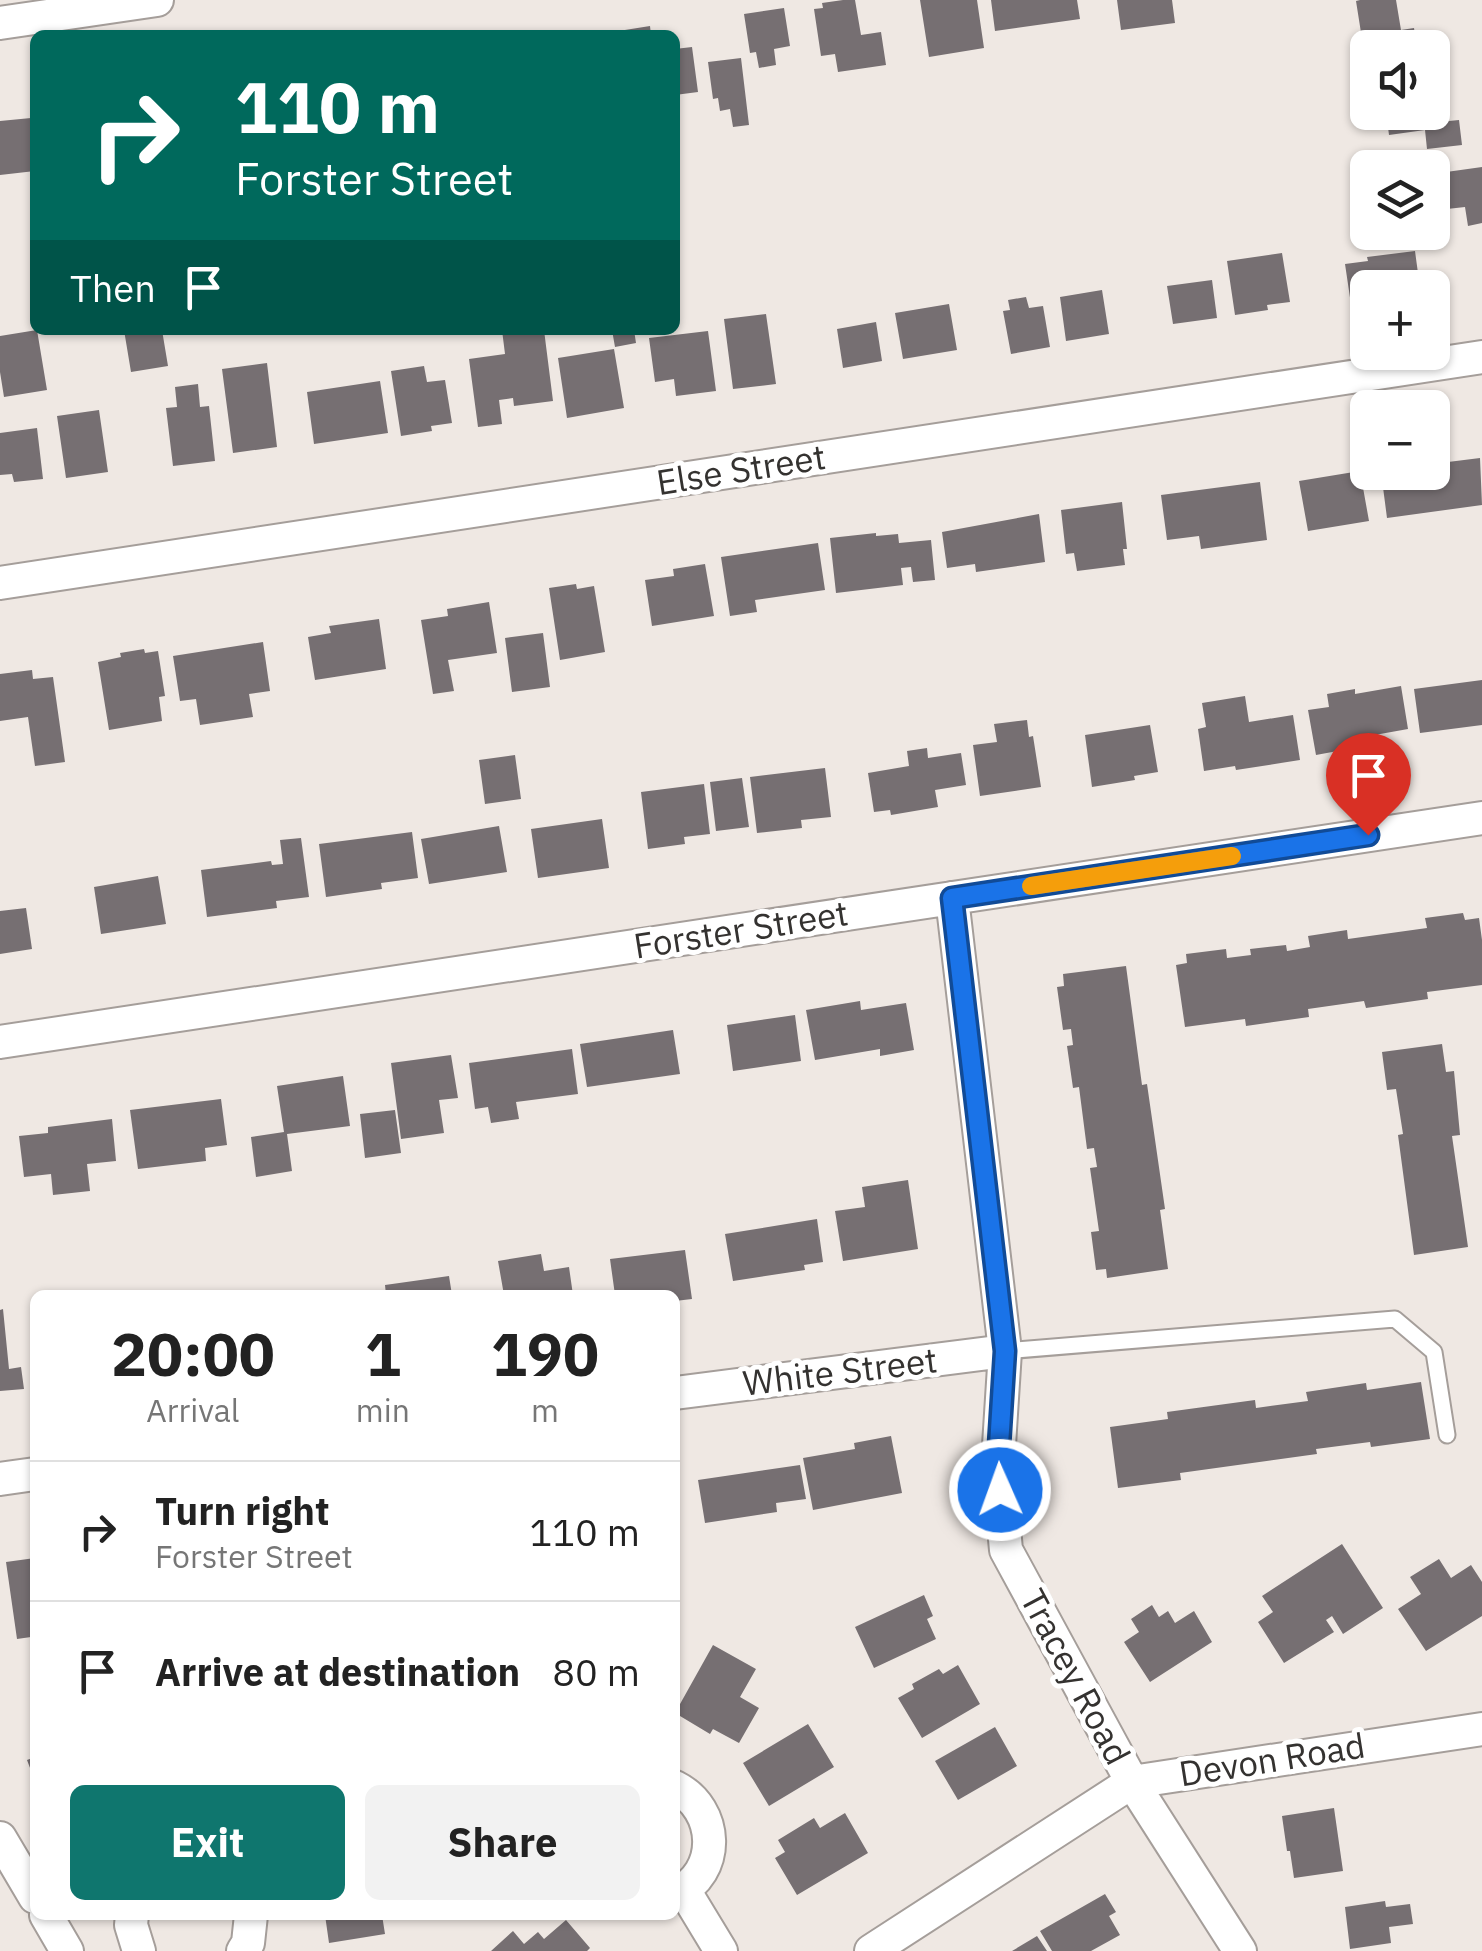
<!DOCTYPE html>
<meta charset="utf-8">
<style>
body{margin:0;font-family:"IBM Plex Sans",sans-serif;background:#f2f2f2;color:#222;height:100vh;display:flex;flex-direction:column;font-size:38px;white-space:nowrap}
*{box-sizing:border-box;margin:0}
p{font-size:32px;color:#767676}
.icon{flex:none;width:55px;height:55px;fill:none;stroke:currentColor;stroke-width:2;stroke-linecap:round;stroke-linejoin:round}
.map{position:relative;flex:1;overflow:hidden}
.panel{position:absolute;left:30px;top:1290px;width:650px;height:630px;display:flex;flex-direction:column;background:#fff;border-radius:15px;box-shadow:0 2px 8px #0004}
.panel>*{flex:none}
.top-card{position:absolute;left:30px;top:30px;width:650px;height:305px;border-radius:15px;box-shadow:0 2px 8px #0004;background:#00695c;color:#fff;overflow:hidden}
.fabs{position:absolute;left:1350px;top:30px;display:grid;gap:20px}
.fabs a{display:grid;place-items:center;width:100px;height:100px;border-radius:15px;background:#fff;box-shadow:0 2px 8px #0004;font-size:50px}
.pin{position:absolute;display:grid;place-items:center;width:85px;height:85px;color:#fff;margin:-102px -42px;border-radius:50% 50% 50% 0;rotate:-45deg;box-shadow:0 0 10px #0007}
.pin .icon{rotate:45deg}
.me{position:absolute;width:110px;margin:-55px;rotate:358deg;stroke-linejoin:round;filter:drop-shadow(0 0 8px #0008)}
.turn{display:flex;align-items:center;gap:35px;height:210px;padding:0 40px;font-size:45px}
.turn .icon{width:130px;height:130px;stroke-width:2.5}
.turn b{display:block;font-size:70px;line-height:85px}
.then{display:flex;align-items:center;height:95px;padding:0 40px;background:#0003;gap:20px;font-size:38px}
.eta{display:flex;justify-content:space-evenly;align-items:center;height:170px;text-align:center}
.eta b{font-size:60px;font-weight:700;line-height:70px}
.button{display:flex;gap:20px;margin-top:auto;padding:20px 40px}
.button a{flex:1;height:115px;border-radius:15px;background:#0f766e;color:#fff;font-size:40px;font-weight:700;line-height:115px;text-align:center}
.button a+a{background:#f2f2f2;color:#222}
ul{padding:0;list-style:none}
li{display:flex;align-items:center;gap:30px;height:140px;padding:0 40px;border-top:2px solid #e0e0e0}
li div{flex:1}
li b{display:block;font-size:38px}
li em{font-style:normal}
.map>svg:first-child{display:block}
.building{fill:#766f72}
.lines{fill:none;stroke-linecap:round;stroke-linejoin:round}
.lane-casing{stroke:#a59e9a;stroke-width:19}
.street-casing{stroke:#a59e9a;stroke-width:36}
.lane{stroke:#fff;stroke-width:15}
.street{stroke:#fff;stroke-width:32}
.route-casing{stroke:#114b97;stroke-width:25}
.route{stroke:#1a73e8;stroke-width:18}
.slow{stroke:#f59e0b;stroke-width:18}
.labels{text-anchor:middle;stroke-width:10;stroke-linejoin:round;paint-order:stroke}
.street-label{font-size:35px;fill:#343230;stroke:#fff}
</style>
<div class="map">
<svg width="1482" height="1951" viewBox="0 0 1482 1951">
<rect width="100%" height="100%" fill="#efe8e3"/>
<path class="building" d="M843,0H855L861,35L881,32L886,65L838,72L835,54L821,56L814,9L823,8L822,3Z
M920,0H977L984,48L929,57Z
M991,0H1077L1080,19L995,31Z
M1117,0H1172L1175,23L1121,30Z
M1360,0H1396L1401,30L1414,28L1417,48H1368V58H1365L1356,1Z
M784,8L790,46L774,49L776,65L759,68L756,52L750,53L744,14Z
M650,26L651,35H606V33Z
M692,47L698,92L675,95V49Z
M741,58L749,125L733,127L730,109L720,111L718,98L713,99L708,62Z
M1444,75L1449,121L1459,120L1462,145L1427,149L1425,130L1389,135L1386,112H1432V76Z
M31,118L35,171L0,175V121Z
M1482,167V223L1468,226L1465,207L1447,209L1446,200L1432,202V174Z
M1415,251L1420,288H1368V309L1352,311L1345,264L1368,261L1367,257Z
M1282,253L1290,302L1267,305L1268,310L1235,315L1227,261Z
M1212,280L1217,318L1173,324L1167,286Z
M1102,290L1109,334L1066,341L1060,297Z
M1026,297L1029,308L1043,306L1050,347L1011,354L1003,311L1010,310L1008,300Z
M949,304L957,350L903,359L895,313Z
M766,314L776,384L733,389L724,319Z
M876,322L882,361L843,368L837,329Z
M37,330L47,390L4,397L0,372V336Z
M124,330H162L168,366L131,372Z
M502,330H544L553,401L514,406L513,398L499,400L502,424L478,427L469,359L505,354Z
M612,330H634L636,343L615,347Z
M708,331L716,391L676,396L674,379L655,382L649,338Z
M614,349L624,408L567,418L558,358Z
M267,363L277,447L233,453L222,369Z
M424,366L427,382L445,380L452,423L431,426L432,431L401,436L391,371Z
M380,381L388,433L314,444L307,392Z
M198,384L200,407L209,406L215,461L173,466L166,408L177,407L175,387Z
M99,410L108,472L66,478L57,416Z
M37,428L43,479L14,482L12,474L0,475V433Z
M1480,458L1482,505L1387,518L1381,472H1432V464Z
M1360,471L1369,521L1308,531L1299,481Z
M1260,482L1267,540L1201,549L1199,536L1167,540L1161,495Z
M1122,502L1127,549H1123L1125,565L1077,571L1074,553L1066,554L1061,510Z
M1039,514L1045,562L976,572L975,564L947,568L942,532Z
M876,533V536L898,534L899,543L931,540L935,580L913,582L911,567L901,568L903,585L836,593L830,538Z
M818,543L825,590L755,600L757,612L730,616L721,557Z
M705,564L714,616L652,626L645,580L674,576L673,569Z
M576,584L577,589L594,586L605,652L560,660L549,588Z
M489,602L497,653L448,660L454,691L433,694L421,620L448,616L447,609Z
M379,619L386,669L315,680L308,637L331,633L329,626Z
M543,633L550,687L512,692L505,638Z
M263,642L270,691L249,694L253,717L200,725L196,699L180,701L173,656Z
M144,649L145,653L158,651L165,696L159,697L162,721L109,730L98,662L121,657L120,653Z
M32,670L33,679L53,677L65,762L35,766L28,717L0,721V674Z
M1482,680V725L1420,733L1414,689Z
M1401,686L1408,729L1369,736L1370,745L1316,755L1308,710L1329,707L1327,694L1355,689V694Z
M1245,696L1249,722L1293,715L1300,760L1236,770L1235,766L1204,771L1198,729L1206,727L1202,703Z
M1027,720L1029,737L1033,736L1041,787L980,796L973,745L997,742L994,724Z
M1150,725L1158,772L1134,776L1135,780L1092,787L1085,735Z
M927,748L928,758L961,753L966,785L935,790L938,807L891,815L890,810L874,812L868,773L909,766L907,751Z
M515,755L521,799L485,804L479,760Z
M825,768L831,817L801,820L802,828L757,833L750,777Z
M742,778L749,827L716,831L710,782Z
M704,784L710,834L684,837L685,844L648,849L641,792Z
M602,819L609,868L538,878L531,829Z
M499,826L507,872L429,884L421,839Z
M412,832L418,878L381,883L382,889L326,897L319,844Z
M301,838L309,897L276,901L277,908L207,917L201,870L271,861L272,865L283,864L280,840Z
M158,876L166,924L101,934L94,887Z
M26,908L32,949L0,954V911Z
M1463,913L1465,920L1479,918L1482,940V985L1427,992L1428,999L1366,1008L1364,1001L1308,1009L1309,1017L1246,1026L1245,1019L1185,1027L1176,965L1187,963L1186,954L1226,949L1227,958L1251,955L1250,949L1286,945L1287,951L1310,947L1308,936L1347,930L1348,939L1427,928L1425,918Z
M1126,966L1142,1085L1147,1084L1165,1209L1160,1210L1168,1269L1107,1278L1106,1269L1096,1270L1091,1232L1099,1231L1090,1168L1097,1167L1094,1148L1087,1149L1079,1087L1073,1088L1067,1046L1073,1045L1071,1029L1063,1030L1057,987L1064,986L1063,974Z
M860,1001L861,1010L906,1003L914,1050L880,1056V1049L815,1060L806,1010Z
M795,1015L801,1061L733,1071L727,1025Z
M673,1030L680,1074L587,1087L580,1044Z
M1442,1044L1446,1072L1454,1071L1460,1135L1452,1136L1468,1247L1414,1255L1398,1135L1403,1134L1396,1089L1387,1090L1382,1052Z
M572,1049L578,1094L516,1102L519,1119L491,1123L488,1107L475,1109L469,1063Z
M451,1055L458,1098L439,1100L444,1133L401,1139L391,1063Z
M343,1076L350,1126L287,1134L292,1171L256,1177L251,1137L284,1132L277,1086Z
M221,1099L227,1145L205,1148L206,1161L138,1169L130,1110Z
M395,1110L401,1153L365,1158L360,1114Z
M112,1119L116,1161L87,1164L90,1191L53,1195L51,1174L24,1177L19,1136L48,1133V1127Z
M908,1180L918,1249L843,1261L835,1211L865,1207L862,1187Z
M817,1219L823,1262L804,1265L805,1270L733,1281L725,1234Z
M685,1250L692,1299L675,1301V1295H615L610,1259Z
M541,1254L544,1271L569,1267L573,1295H504L498,1261Z
M449,1276L452,1295H386L385,1285Z
M3,1309L9,1369L21,1367L24,1389L0,1391V1310Z
M1421,1382L1430,1439L1371,1447L1370,1442L1316,1449L1317,1454L1180,1473L1181,1480L1118,1488L1110,1427L1168,1419L1167,1412L1255,1400L1256,1408L1308,1401L1306,1392L1366,1383L1367,1390Z
M891,1436L902,1493L813,1510L803,1458L855,1449L854,1443Z
M800,1465L806,1499L776,1503L777,1512L705,1523L698,1480Z
M1342,1544L1383,1608L1343,1634L1332,1616L1326,1620L1334,1632L1284,1663L1258,1622L1273,1612L1262,1596Z
M35,1558V1648H33L31,1637L17,1639L6,1562Z
M1439,1559L1451,1578L1471,1565L1482,1582V1616L1426,1651L1398,1609L1421,1594L1410,1577Z
M924,1595L933,1616L927,1619L936,1639L874,1668L855,1627Z
M1152,1605L1159,1617L1168,1611L1175,1623L1194,1611L1212,1642L1150,1682L1124,1642L1139,1632L1131,1619Z
M713,1645L756,1669L740,1697L759,1708L739,1743L713,1729L710,1734L675,1713Z
M958,1665L980,1704L922,1738L898,1698L914,1689L912,1684L939,1669L943,1674Z
M808,1724L834,1767L769,1806L743,1763Z
M995,1727L1017,1766L958,1800L935,1761Z
M35,1757V1781L27,1760Z
M1334,1808L1343,1871L1294,1878L1290,1851H1287L1282,1816Z
M845,1813L868,1853L797,1895L775,1858L785,1852L778,1840L814,1818L820,1828Z
M1105,1894L1116,1912L1109,1916L1120,1935L1091,1951H1052L1040,1931Z
M1385,1901L1386,1907L1410,1904L1413,1924L1389,1927L1391,1943L1350,1949L1345,1907Z
M325,1915H382L385,1934L329,1943Z
M566,1920L590,1948L587,1951H491L513,1931L524,1944L538,1932L544,1939Z
M1037,1936L1047,1951H1012Z"/>
<g class="lines">
<g class="lane-casing">
<path id="lane" d="M1005,1351L1395,1319L1434,1352L1447,1435"/>
</g>
<g class="street-casing">
<path id="street" d="M0,23L157,0
M0,583L1482,357
M952,898L1005,1351L998,1461L1006,1550L1132,1782L1240,1951
M0,1042L1482,818
M675,1393L1005,1351
M0,1479L35,1474
M675,1787C719,1809 722,1873 675,1894
M0,1838L35,1897
M684,1890L721,1951
M46,1915L67,1951
M132,1915L131,1925L139,1951
M243,1951L248,1943L251,1915
M871,1951L1132,1782L1482,1729"/>
</g>
<use href="#lane" class="lane"/>
<use href="#street" class="street"/>
</g>
<g class="lines">
<g class="route-casing">
<path id="route" d="M1000,1490L998,1461L1005,1351L952,898L1368,835"/>
</g>
<use href="#route" class="route"/>
<path class="slow" d="M1031,886L1232,856"/>
</g>
<g class="labels">
<g class="street-label">
<text transform="translate(741 470) rotate(-9)" y="12">Else Street</text>
<text transform="translate(741 930) rotate(-9)" y="12">Forster Street</text>
<text transform="translate(840 1372) rotate(-7)" y="12">White Street</text>
<text transform="translate(1075 1677) rotate(62)" y="12">Tracey Road</text>
<text transform="translate(1272 1760) rotate(-9)" y="12">Devon Road</text>
</g>
</g>
</svg>
<div class="fabs">
<a><svg class="icon" aria-label="sound" viewBox="0 0 24 24"><path d="M4 9h4l5-4v14l-5-4H4zM17 9q2 3 0 6"/></svg></a>
<a><svg class="icon" aria-label="layers" viewBox="0 0 24 24"><path d="M12 4l9 5-9 5-9-5zM3 14l9 5 9-5"/></svg></a>
<a>+</a>
<a>−</a>
</div>
<div class="pin" style="left:1368px;top:835px;background:#d93025"><svg class="icon" aria-label="arrive" viewBox="0 0 24 24"><path d="M6 21V4h12l-3 4 3 4H6"/></svg></div>
<svg class="me" style="left:1000px;top:1490px" viewBox="-20 -20 40 40"><circle r="17" fill="#1a73e8" stroke="#fff" stroke-width="3"/><path d="M0-11L8 9 0 5-8 9z" fill="#fff"/></svg>
<div class="top-card">
<div class="turn"><svg class="icon" aria-label="right" viewBox="0 0 24 24"><path d="M7 20v-9h11M14 6l5 5-5 5"/></svg><div><b>110 m</b>Forster Street</div></div>
<div class="then">Then<svg class="icon" aria-label="arrive" viewBox="0 0 24 24"><path d="M6 21V4h12l-3 4 3 4H6"/></svg></div>
</div>
<section class="panel">
<div class="eta">
<div><b>20:00</b><p>Arrival</p></div>
<div><b>1</b><p>min</p></div>
<div><b>190</b><p>m</p></div>
</div>
<ul>
<li><svg class="icon" aria-label="right" viewBox="0 0 24 24"><path d="M7 20v-9h11M14 6l5 5-5 5"/></svg><div><b>Turn right</b><p>Forster Street</p></div><em>110 m</em></li>
<li><svg class="icon" aria-label="arrive" viewBox="0 0 24 24"><path d="M6 21V4h12l-3 4 3 4H6"/></svg><div><b>Arrive at destination</b></div><em>80 m</em></li>
</ul>
<div class="button"><a>Exit</a><a>Share</a></div>
</section>
</div>
